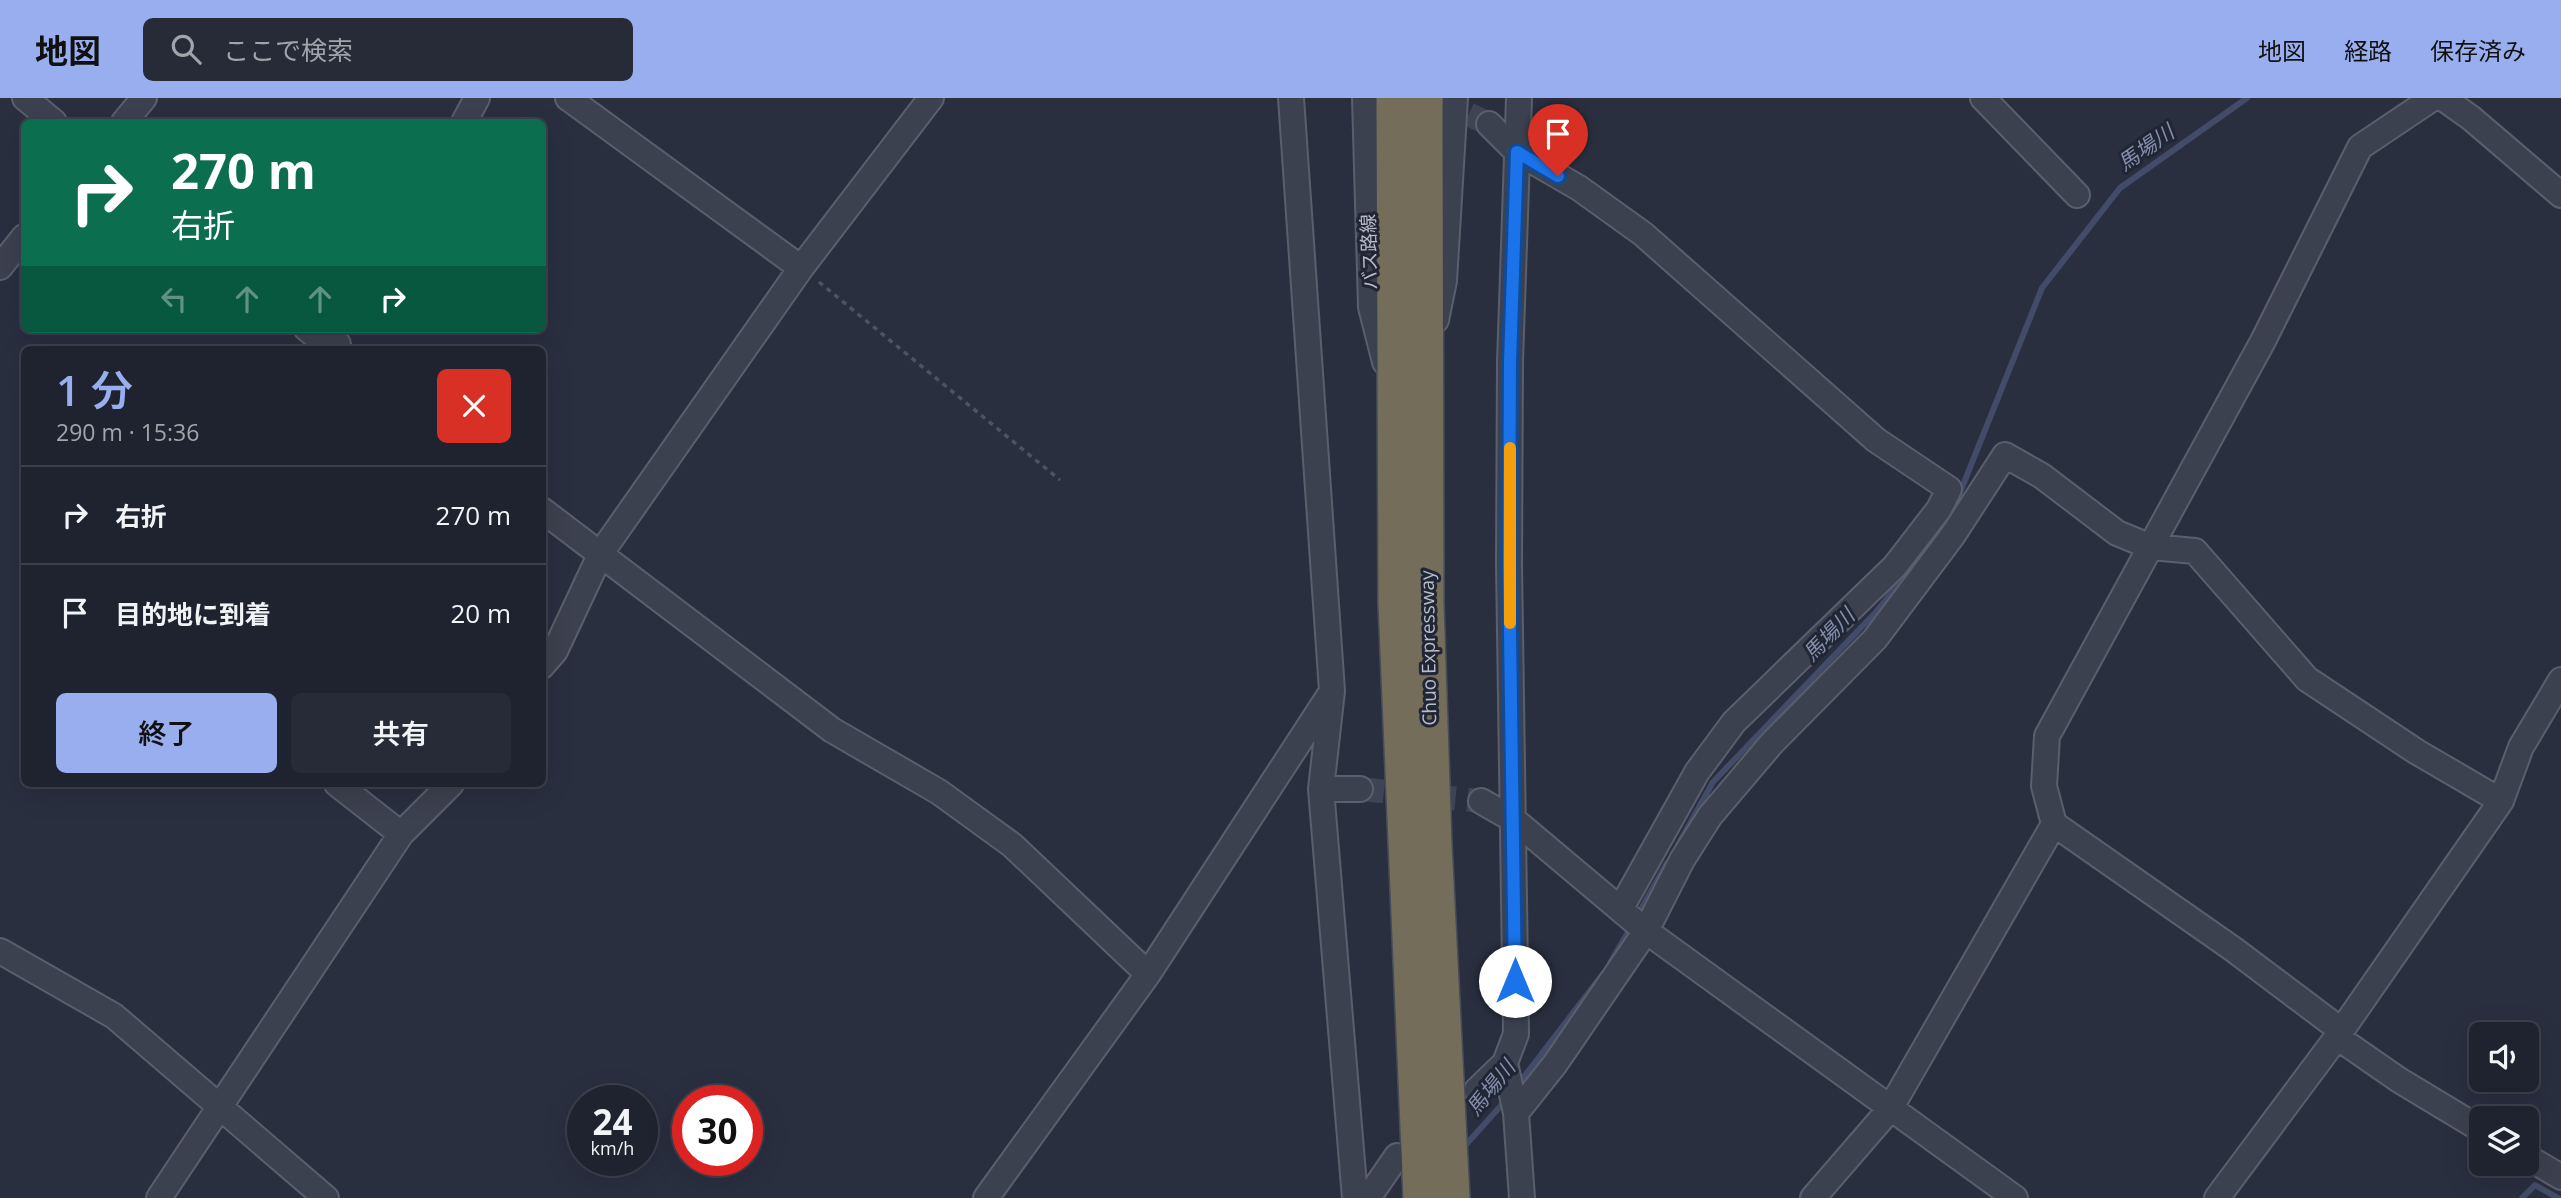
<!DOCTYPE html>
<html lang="ja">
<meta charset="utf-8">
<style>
body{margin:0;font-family:"Open Sans","Noto Sans JP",sans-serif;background:#272b37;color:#f1f3f6;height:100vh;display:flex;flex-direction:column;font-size:26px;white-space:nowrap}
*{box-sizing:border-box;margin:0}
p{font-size:23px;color:#a1a4aa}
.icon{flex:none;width:38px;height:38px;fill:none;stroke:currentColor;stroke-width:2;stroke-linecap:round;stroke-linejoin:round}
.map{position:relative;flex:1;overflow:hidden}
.panel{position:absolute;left:21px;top:248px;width:525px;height:441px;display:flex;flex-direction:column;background:#1f232f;border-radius:10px;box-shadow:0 7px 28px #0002,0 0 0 2px #3c404b}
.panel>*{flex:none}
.top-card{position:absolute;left:21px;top:21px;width:525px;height:214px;border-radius:10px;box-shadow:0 7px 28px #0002,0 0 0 2px #3c404b;background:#0b6e4f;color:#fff;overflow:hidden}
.fabs{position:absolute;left:2469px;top:924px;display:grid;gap:14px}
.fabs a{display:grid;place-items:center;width:70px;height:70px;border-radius:10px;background:#1f232f;box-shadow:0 7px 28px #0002,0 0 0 2px #3c404b;font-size:35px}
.speed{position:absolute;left:567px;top:987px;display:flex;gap:14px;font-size:35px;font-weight:700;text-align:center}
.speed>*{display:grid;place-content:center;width:91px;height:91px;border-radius:50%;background:#1f232f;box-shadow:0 7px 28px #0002,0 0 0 2px #3c404b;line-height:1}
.speed small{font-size:18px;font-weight:400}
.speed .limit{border:10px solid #d22;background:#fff;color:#111}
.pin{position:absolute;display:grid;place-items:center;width:60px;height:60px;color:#fff;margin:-72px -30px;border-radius:50% 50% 50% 0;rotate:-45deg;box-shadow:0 0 7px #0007}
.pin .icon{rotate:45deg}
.me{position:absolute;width:77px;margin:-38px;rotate:0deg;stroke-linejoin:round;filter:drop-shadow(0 0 5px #0008)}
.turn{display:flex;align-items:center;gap:24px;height:147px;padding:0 35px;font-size:32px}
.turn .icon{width:91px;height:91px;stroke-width:2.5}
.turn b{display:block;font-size:49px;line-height:60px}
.lanes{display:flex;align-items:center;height:66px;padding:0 35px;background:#0003;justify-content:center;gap:35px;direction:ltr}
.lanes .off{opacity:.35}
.round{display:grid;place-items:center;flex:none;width:74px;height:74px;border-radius:10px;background:#272b37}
.head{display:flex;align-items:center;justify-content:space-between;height:119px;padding:0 35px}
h1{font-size:42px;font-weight:600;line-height:52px;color:#99aeee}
.action{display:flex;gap:14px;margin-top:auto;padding:14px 35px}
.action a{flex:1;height:80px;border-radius:10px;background:#99aeee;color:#111;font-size:28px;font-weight:600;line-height:80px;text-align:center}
.action a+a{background:#272b37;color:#f1f3f6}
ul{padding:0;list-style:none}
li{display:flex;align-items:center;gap:21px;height:98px;padding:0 35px;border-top:2px solid #3c404b}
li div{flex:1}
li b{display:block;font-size:26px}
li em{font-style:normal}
header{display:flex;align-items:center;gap:42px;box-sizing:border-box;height:98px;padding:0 35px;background:#99aeee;color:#111}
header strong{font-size:33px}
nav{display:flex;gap:38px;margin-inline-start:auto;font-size:24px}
.search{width:490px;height:63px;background:#272b37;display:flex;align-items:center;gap:18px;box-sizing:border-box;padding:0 24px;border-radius:10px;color:#a1a4aa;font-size:26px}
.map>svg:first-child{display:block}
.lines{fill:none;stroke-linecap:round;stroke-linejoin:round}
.stream{stroke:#424c68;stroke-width:6}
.minor-tunnel{stroke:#3f4454;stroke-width:24;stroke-dasharray:24 12;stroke-linecap:butt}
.minor-casing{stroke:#5a5f6c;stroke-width:28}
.highway-casing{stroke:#474c59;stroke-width:38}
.path{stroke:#49575d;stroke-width:3.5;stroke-dasharray:5 5;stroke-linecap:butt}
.minor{stroke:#3c414f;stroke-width:24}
.highway{stroke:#746d5a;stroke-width:35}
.route-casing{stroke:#114b97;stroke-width:18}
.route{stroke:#1a73e8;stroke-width:12}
.slow{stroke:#f59e0b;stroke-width:12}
.labels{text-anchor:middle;stroke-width:6;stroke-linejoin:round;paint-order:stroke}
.street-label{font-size:19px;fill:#b9bdc9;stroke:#212634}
.water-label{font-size:21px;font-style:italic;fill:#848fad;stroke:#212634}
</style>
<header>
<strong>地図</strong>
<div class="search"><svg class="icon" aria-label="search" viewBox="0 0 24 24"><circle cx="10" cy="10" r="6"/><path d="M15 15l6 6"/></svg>ここで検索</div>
<nav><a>地図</a><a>経路</a><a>保存済み</a></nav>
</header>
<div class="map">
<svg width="2561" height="1100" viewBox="0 0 2561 1100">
<rect width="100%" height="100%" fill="#292f3f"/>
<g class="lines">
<path class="stream" d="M1947,427L2042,190L2120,90L2247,0
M1678,747L1713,684L1876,514L1929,449
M1636,820L1667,765
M1610,865L1631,829
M1517,988L1602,877
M1462,1051L1506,1002
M2522,1100L2535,1087L2558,1100"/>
<path class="minor-tunnel" d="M1436,1L1489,26
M1360,691L1481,703"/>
<g class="minor-casing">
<path id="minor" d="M25,0L54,24
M568,0L801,170
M1291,0L1332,593L1321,691L1355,1100
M1365,0L1371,209L1385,264
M1519,0L1510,264L1509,466L1516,936L1505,965L1516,1015L1522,1100
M1983,0L2077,97
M2443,0L2471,20L2561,97
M124,24L144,0
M464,24L477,0
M1489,26L1517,54L1579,90L1643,136L1876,342L1949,391L1939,411L1895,468L1734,624L1697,674L1621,810
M0,169L24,139
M1436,222L1444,183L1455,0
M307,231L323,244L338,246
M542,412L832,632L939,694L1012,747L1148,876
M542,568L555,553L601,455L801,170L931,0
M337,686L401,736
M1321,691H1360
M1481,703L1514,722L1646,833L2015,1100
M0,853L114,918L326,1100
M2337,939L2338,930L2233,851L2054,726L2044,688L2047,638L2263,243L2360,49L2433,0
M2337,939L2399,982L2482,1032
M1477,992L1505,965
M1516,1015L1555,966L1646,833L1682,762L1710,718L1772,645L1875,541L1953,437L2005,357L2042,378L2117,435L2151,449L2195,453L2307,581L2417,654L2501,703
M2527,1059L2561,1079
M159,1100L401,736L451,686
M986,1100L1148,876L1329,598
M1368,1100L1397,1058
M1813,1100L1890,1011L2054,726
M2217,1100L2337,939L2501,703L2521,649L2561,582"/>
</g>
<g class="highway-casing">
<path id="highway" d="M1394,0L1396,506L1421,1100
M1425,0L1426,506L1434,746L1452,1100"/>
</g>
<path class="path" d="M819,184L1060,382"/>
<use href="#minor" class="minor"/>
<use href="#highway" class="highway"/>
</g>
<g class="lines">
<g class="route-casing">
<path id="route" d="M1515,883L1509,466L1510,264L1517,54L1558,78"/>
</g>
<use href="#route" class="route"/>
<path class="slow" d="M1510,350V525"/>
</g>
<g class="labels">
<g class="street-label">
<text transform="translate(1369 154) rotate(-92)" y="7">バス路線</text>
<text transform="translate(1428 550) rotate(-91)" y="7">Chuo Expressway</text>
</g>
<g class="water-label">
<text transform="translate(2146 50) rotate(-35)" y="7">馬場川</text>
<text transform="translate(1829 537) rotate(-46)" y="7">馬場川</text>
<text transform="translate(1491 990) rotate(-51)" y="7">馬場川</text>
</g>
</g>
</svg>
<div class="fabs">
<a><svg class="icon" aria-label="sound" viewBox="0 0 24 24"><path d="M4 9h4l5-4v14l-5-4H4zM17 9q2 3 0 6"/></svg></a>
<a><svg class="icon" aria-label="layers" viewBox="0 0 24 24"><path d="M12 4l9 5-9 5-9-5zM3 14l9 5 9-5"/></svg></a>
</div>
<div class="speed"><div>24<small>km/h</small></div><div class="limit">30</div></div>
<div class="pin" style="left:1558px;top:78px;background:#d93025"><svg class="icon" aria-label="arrive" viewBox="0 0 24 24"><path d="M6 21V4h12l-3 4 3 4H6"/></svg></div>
<svg class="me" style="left:1515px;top:883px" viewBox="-20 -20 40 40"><circle r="19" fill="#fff"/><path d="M0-13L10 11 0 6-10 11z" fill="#1a73e8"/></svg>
<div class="top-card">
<div class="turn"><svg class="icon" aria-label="right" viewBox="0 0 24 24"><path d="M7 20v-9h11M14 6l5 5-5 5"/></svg><div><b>270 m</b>右折</div></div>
<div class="lanes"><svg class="icon off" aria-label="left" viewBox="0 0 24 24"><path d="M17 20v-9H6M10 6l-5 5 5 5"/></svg><svg class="icon off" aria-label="ahead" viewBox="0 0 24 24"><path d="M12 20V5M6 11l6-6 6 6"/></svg><svg class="icon off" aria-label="ahead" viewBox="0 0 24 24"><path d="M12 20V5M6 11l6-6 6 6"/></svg><svg class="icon" aria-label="right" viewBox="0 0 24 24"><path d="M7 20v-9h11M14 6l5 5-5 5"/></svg></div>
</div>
<section class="panel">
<div class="head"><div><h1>1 分</h1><p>290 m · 15:36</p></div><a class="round" style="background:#d93025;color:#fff"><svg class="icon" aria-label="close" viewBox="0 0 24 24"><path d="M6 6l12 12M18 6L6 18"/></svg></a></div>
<ul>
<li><svg class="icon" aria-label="right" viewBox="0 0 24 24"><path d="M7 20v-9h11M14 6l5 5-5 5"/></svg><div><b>右折</b></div><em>270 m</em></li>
<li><svg class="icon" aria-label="arrive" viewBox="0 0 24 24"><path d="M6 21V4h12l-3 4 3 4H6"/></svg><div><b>目的地に到着</b></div><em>20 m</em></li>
</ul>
<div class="action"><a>終了</a><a>共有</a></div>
</section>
</div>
